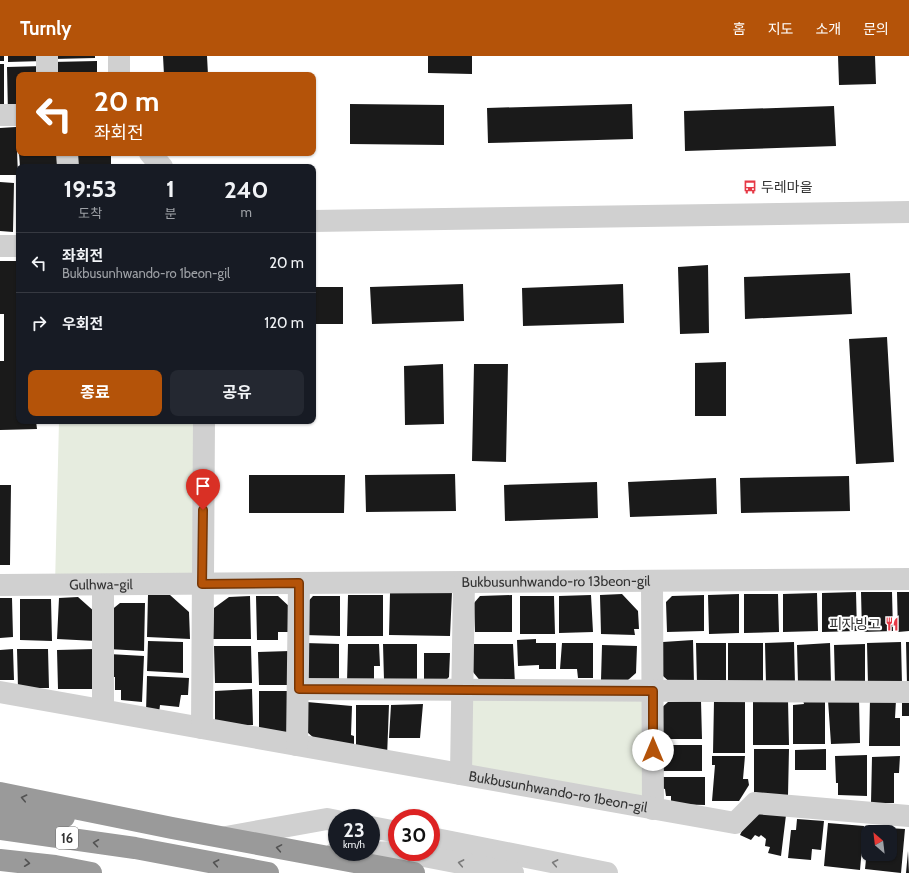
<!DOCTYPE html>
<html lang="ko">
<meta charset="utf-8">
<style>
body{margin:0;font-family:Cabin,"Noto Sans KR",sans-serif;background:#242831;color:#f1f3f6;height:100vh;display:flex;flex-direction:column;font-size:15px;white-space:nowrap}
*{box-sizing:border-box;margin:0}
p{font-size:13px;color:#9ea1a6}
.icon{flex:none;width:22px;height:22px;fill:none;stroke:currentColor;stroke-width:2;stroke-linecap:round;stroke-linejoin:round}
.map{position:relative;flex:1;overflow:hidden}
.sheet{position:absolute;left:16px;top:108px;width:300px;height:260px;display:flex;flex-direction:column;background:#171b24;border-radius:8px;box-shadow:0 1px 3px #0004}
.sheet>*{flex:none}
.guide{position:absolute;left:16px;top:16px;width:300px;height:84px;border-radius:8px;box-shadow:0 1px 3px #0004;background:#b45309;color:#fff;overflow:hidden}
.needle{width:26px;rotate:332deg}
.controls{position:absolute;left:861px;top:769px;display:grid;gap:8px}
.controls a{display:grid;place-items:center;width:36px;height:36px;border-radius:8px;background:#171b24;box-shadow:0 1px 3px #0004;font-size:20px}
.speed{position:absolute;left:328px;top:753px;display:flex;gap:8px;font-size:20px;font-weight:700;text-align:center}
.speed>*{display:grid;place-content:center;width:52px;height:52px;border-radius:50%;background:#171b24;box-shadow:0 1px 3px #0004;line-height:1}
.speed small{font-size:10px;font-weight:400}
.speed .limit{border:6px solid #d22;background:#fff;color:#111}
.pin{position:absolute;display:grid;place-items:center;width:34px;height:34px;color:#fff;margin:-41px -17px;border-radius:50% 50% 50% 0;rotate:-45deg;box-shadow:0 0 4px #0007}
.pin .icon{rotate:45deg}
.me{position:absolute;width:44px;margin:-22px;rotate:0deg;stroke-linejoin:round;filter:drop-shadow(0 0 3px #0008)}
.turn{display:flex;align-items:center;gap:14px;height:84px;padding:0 12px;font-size:18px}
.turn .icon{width:52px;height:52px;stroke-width:2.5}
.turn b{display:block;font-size:28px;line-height:34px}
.eta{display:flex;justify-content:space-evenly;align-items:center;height:68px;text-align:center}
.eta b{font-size:24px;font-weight:700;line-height:28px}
.primary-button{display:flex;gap:8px;margin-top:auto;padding:8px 12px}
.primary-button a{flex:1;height:46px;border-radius:8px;background:#b45309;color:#fff;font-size:16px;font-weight:700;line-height:46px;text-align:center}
.primary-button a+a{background:#242831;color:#f1f3f6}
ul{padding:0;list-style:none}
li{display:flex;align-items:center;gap:12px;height:60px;padding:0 12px;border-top:1px solid #363941}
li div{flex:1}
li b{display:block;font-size:15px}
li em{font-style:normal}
header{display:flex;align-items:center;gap:24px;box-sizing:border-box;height:56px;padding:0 20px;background:#b45309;color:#fff}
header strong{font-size:19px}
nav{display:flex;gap:22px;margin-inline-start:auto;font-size:14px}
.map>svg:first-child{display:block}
.green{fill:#e6ecdf}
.building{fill:#1a1a1a}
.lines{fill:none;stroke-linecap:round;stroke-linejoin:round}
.minor{stroke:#d0d0d0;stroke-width:22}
.highway{stroke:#9a9a9a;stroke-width:22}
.oneway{stroke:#525252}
.oneway2{stroke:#7a7a7a}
.route-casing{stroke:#753606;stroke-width:10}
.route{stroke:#b45309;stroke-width:7}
.labels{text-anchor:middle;stroke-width:4;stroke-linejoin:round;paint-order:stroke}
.shield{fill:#fff;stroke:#707070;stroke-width:1}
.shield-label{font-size:13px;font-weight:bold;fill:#333}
.poi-label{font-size:14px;fill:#333;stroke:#fff;text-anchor:start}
.street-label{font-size:14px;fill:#333;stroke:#fff}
</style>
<header>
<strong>Turnly</strong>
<nav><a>홈</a><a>지도</a><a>소개</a><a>문의</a></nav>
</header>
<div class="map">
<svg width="909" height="817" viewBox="0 0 909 817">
<rect width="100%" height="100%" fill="#fff"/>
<path class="green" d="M59,365H204L202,528L55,529Z
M462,634L653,635V753L461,718Z"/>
<path class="building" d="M0,0H4V5H0Z
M8,0H44V5L8,6Z
M53,0H95V2L53,3Z
M163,0H207L208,19H164Z
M428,0H472V18L428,17Z
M838,0H875L876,28L839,29Z
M97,5V19H52V6Z
M0,8H4V56H0Z
M44,10V19H19V58H8L7,11Z
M350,48L444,49V89L350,88Z
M632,48L633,83L488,87L487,52Z
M834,50L836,90L685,95L684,55Z
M16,71L18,119H0V72Z
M19,97H58V111H20Z
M74,97H111V111H75Z
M0,126L14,127L13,176L0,175Z
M17,127H19V176H17Z
M0,205H19V365H36L37,373L0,374V305H4V258H0Z
M708,209L709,277L680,278L678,211Z
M850,217L852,258L745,263L744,221Z
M463,228L464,265L372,268L370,231Z
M623,228L624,267L523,270L522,232Z
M313,231H343V268H313Z
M887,281L894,406L856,408L849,283Z
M726,306V360H695V307Z
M443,308L444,368L405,369L404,310Z
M474,308H508L506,406L472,405Z
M455,418L456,455L366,456L365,419Z
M249,419H345L344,457H249Z
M849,420L850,455L741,457L740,422Z
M716,422L717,458L630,461L628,426Z
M597,426L598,462L505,465L504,429Z
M0,429H11L10,509H0Z
M452,536L450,580L389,579L390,537Z
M856,536L857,575L822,576V537Z
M861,536H892L893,575L862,576Z
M897,536H909V575L898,576Z
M817,537L818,575L783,576V538Z
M622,538L638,555L639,573H634L635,579L601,578L600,539Z
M739,538V577L709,578L708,539Z
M744,538H778L779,576L744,577Z
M148,539H170L189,556L190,583L147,581Z
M348,539H383V580H347Z
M512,539V576H475L474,547L480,540Z
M591,539L593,576L559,577V540Z
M704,539V575L667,576L666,546L672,540Z
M250,540L251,583H213L214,552L229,541Z
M256,540H278L292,553L291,576H278V584H257Z
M313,540H340V580L304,579V550Z
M520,540H554L555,578H520Z
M78,541L96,557V585L57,583L59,542Z
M0,542H12L13,581L0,582Z
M20,543H51L52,585L20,584Z
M120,547H145L144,595L108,593L109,556Z
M536,583V587H556V613H539V609L518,610L517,584Z
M693,584L694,628L673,629L663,620V586Z
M148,585L183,586V617L147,615Z
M794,586L795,628H766L765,587Z
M901,586L902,628L868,629L867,587Z
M906,586H909V627L907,628Z
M305,587L339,588V626L313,627L303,617Z
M562,587H593V622H578L577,613H560Z
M696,587H726V628L697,629Z
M728,587H763V628H728Z
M830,587L831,628H798L797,589Z
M348,588H379L380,610H374V626H347Z
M383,588H417V623L384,624Z
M472,588H513L515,628L482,627L473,616Z
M865,588V628L835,629L834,589Z
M602,589L637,590L636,617L628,624H601Z
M214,590H251L252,627H215Z
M13,593L14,624H0V594Z
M17,593H48L49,632H18Z
M95,593V633H58L57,594Z
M290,595L291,629H259L258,596Z
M424,597H450L449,621L443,627H424Z
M109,598L144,600L142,646L121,644V634H115V621H110Z
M147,620L189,622L188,639H181L179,651L160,649L159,657L146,656Z
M252,633L253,669L215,671V635Z
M259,635H290L291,676H259Z
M859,643L860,687L831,688L828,644Z
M870,643L896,644L895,662H900V690H869Z
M902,643H909V660H902Z
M788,644L789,689H753V645Z
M803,644H825V688H793V649L804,648Z
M701,645L702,683H660L659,654L668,646Z
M714,645H745V697H713Z
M307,646L352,650L351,679L354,680V695L321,688L307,676Z
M423,648L420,682H389L391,649Z
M356,649H389L387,701L356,696Z
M661,689H702V715H661Z
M754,693H789L788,740L754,738Z
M826,693V714H795V694Z
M867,699V740L838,739V727H836L835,700Z
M712,700H745L743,723H748L749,729L739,745H712L715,709H712Z
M900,700L899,717H894V747H871L872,701Z
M660,721H705V749L671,748V740H666L665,733L661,732Z
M762,756L786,759L781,800L768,797L770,791L765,790L766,783L761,779L759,781L755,779L751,784L740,779L749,760Z
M797,763L824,765L821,794L812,793L811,804L788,802L791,774H796Z
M828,767L864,770L860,814L824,810Z
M870,771L905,773L901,817L865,813L867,794L868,798H890V776H869Z
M908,795L909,817H906Z"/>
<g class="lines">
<g class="minor">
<path d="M47,0V19"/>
<path d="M119,0V19"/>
<path d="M0,59H19"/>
<path d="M67,97L68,111"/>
<path d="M150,97L162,111"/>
<path d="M313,165L909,156"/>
<path d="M0,190H19"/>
<path d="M652,525L653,753"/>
<path id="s1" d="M0,529L909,523"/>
<path d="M103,529V654"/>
<path d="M299,633L909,636"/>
<path id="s2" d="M0,636L735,767L755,747L909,760"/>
<path d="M202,672L204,365"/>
<path d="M297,689L299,527"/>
<path d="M461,718L464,526"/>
<path d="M371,771L397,776"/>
<path d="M226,781L327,763L337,765"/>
<path d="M431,782L607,817"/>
<path d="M403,796L513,817"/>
<path d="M334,798L397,796"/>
</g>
<path class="highway" d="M0,737L172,772L414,817
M0,759L64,761
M0,773L135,792L268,817
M0,804L55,810L91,817"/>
</g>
<defs><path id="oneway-chevron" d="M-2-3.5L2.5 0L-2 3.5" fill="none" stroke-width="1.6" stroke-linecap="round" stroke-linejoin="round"/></defs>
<g class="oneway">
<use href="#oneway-chevron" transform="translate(24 742) rotate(-168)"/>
<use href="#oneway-chevron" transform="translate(96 787) rotate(-172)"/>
<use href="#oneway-chevron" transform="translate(279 792) rotate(-170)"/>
<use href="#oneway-chevron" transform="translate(27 807) rotate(6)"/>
<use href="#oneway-chevron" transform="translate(216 807) rotate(-169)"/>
</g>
<g class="oneway2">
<use href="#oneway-chevron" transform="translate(461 807) rotate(-169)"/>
<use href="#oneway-chevron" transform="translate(555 807) rotate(-169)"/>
</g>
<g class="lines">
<g class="route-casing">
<path id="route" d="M203,454L202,528L299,527V633L653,635V694"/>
</g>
<use href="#route" class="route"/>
</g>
<defs>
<g id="bus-bare" transform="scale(1.08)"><path d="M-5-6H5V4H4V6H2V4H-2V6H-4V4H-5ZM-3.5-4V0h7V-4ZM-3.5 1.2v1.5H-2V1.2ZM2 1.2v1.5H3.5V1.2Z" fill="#e63946" stroke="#fff" stroke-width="2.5" paint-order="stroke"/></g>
<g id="restaurant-bare" transform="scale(1.08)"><path d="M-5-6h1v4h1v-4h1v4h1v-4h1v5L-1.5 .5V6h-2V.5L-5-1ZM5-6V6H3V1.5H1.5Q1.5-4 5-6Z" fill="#e63946" stroke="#fff" stroke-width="2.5" paint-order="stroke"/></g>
</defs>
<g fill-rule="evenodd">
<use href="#bus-bare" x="750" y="131"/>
<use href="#restaurant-bare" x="892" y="568"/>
</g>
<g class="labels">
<rect class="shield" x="56" y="771" width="22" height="22" rx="3"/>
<g class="shield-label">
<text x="67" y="787">16</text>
</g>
<g class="poi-label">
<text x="761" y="136">두레마을</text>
<text x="881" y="573" text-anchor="end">피자빙고</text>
</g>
<g class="street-label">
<text dy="5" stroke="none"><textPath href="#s1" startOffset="556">Bukbusunhwando-ro 13beon-gil</textPath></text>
<text dy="5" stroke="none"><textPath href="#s1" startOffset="101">Gulhwa-gil</textPath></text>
<text dy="5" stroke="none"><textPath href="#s2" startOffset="567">Bukbusunhwando-ro 1beon-gil</textPath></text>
</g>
</g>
</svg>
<div class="controls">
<a><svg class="needle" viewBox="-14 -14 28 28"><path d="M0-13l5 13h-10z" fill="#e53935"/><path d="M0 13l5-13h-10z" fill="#9ea1a6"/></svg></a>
</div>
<div class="speed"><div>23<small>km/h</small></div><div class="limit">30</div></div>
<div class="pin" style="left:203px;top:454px;background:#d93025"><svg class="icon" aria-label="arrive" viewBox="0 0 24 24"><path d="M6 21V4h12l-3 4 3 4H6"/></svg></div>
<svg class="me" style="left:653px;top:694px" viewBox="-20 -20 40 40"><circle r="19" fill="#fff"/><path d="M0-13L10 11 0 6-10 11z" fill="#b45309"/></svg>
<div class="guide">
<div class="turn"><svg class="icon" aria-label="left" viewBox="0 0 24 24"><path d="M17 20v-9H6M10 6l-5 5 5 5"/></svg><div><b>20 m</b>좌회전</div></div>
</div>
<section class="sheet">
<div class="eta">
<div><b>19:53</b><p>도착</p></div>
<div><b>1</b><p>분</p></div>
<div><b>240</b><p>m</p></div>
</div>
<ul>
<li><svg class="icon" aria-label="left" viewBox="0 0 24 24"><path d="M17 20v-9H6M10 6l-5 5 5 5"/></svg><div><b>좌회전</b><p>Bukbusunhwando-ro 1beon-gil</p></div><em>20 m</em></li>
<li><svg class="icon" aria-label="right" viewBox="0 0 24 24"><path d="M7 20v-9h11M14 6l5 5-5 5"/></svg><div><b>우회전</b></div><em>120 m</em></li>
</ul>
<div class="primary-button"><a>종료</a><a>공유</a></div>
</section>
</div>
